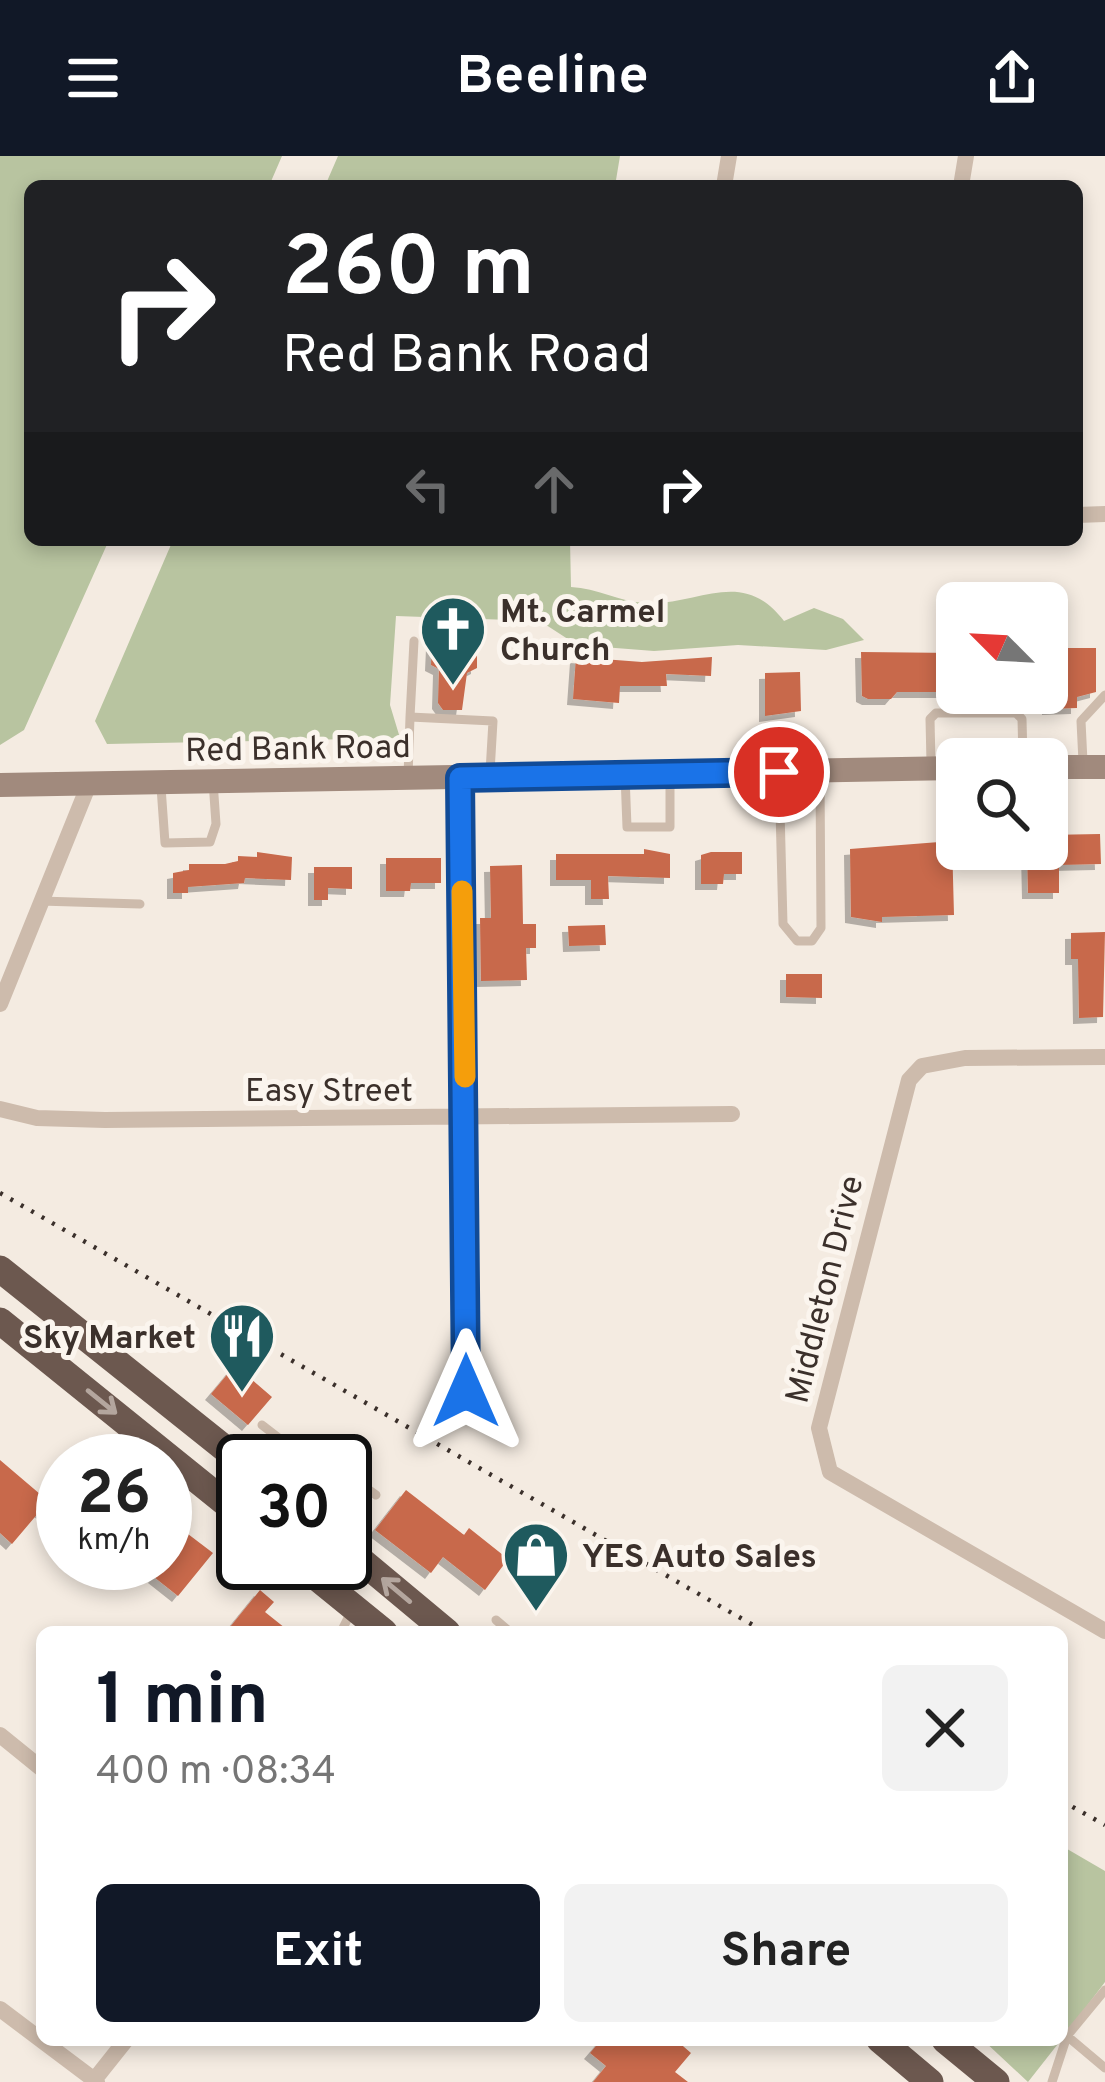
<!DOCTYPE html>
<meta charset="utf-8">
<style>
body{margin:0;font-family:Overpass,sans-serif;background:#f2f2f2;color:#222;height:100vh;display:flex;flex-direction:column;font-size:45px;white-space:nowrap}
*{box-sizing:border-box;margin:0}
p{font-size:39px;color:#767676}
.icon{flex:none;width:66px;height:66px;fill:none;stroke:currentColor;stroke-width:2;stroke-linecap:round;stroke-linejoin:round}
.map{position:relative;flex:1;overflow:hidden}
.drawer{position:absolute;left:36px;top:1470px;width:1032px;height:420px;display:flex;flex-direction:column;background:#fff;border-radius:18px;box-shadow:0 6px 18px #0003}
.drawer>*{flex:none}
.hud{position:absolute;left:24px;top:24px;width:1059px;height:366px;border-radius:18px;box-shadow:0 6px 18px #0003;background:#202124;color:#fff;overflow:hidden}
.needle{width:78px;rotate:294deg}
.buttons{position:absolute;left:936px;top:426px;display:grid;gap:24px}
.buttons a{display:grid;place-items:center;width:132px;height:132px;border-radius:18px;background:#fff;box-shadow:0 6px 18px #0003;font-size:60px}
.speed{position:absolute;left:36px;top:1278px;display:flex;gap:24px;font-size:60px;font-weight:700;text-align:center}
.speed>*{display:grid;place-content:center;width:156px;height:156px;border-radius:50%;background:#fff;box-shadow:0 6px 18px #0003;line-height:1}
.speed small{font-size:30px;font-weight:400}
.speed .limit{border:6px solid #111;border-radius:18px;background:#fff;color:#111}
.pin{position:absolute;display:grid;place-items:center;width:102px;height:102px;color:#fff;margin:-51px;border:6px solid #fff;border-radius:50%;box-shadow:0 3px 12px #0007}
.me{position:absolute;width:132px;margin:-66px;rotate:0deg;stroke-linejoin:round;filter:drop-shadow(0 0 9px #0008)}
.turn{display:flex;align-items:center;gap:42px;height:252px;padding:0 60px;font-size:54px}
.turn .icon{width:156px;height:156px;stroke-width:2.5}
.turn b{display:block;font-size:84px;line-height:102px}
.lanes{display:flex;align-items:center;height:114px;padding:0 60px;background:#0003;justify-content:center;gap:60px;direction:ltr}
.lanes .off{opacity:.35}
.round{display:grid;place-items:center;flex:none;width:126px;height:126px;border-radius:18px;background:#f2f2f2}
.overview{display:flex;align-items:center;justify-content:space-between;height:204px;padding:0 60px}
h1{font-size:72px;font-weight:700;line-height:90px;color:#111827}
.button{display:flex;gap:24px;margin-top:auto;padding:24px 60px}
.button a{flex:1;height:138px;border-radius:18px;background:#111827;color:#fff;font-size:48px;font-weight:700;line-height:138px;text-align:center}
.button a+a{background:#f2f2f2;color:#222}
header{display:flex;justify-content:space-between;align-items:center;height:156px;padding:0 60px;background:#111827;color:#fff;font-size:54px;font-weight:700}
.map>svg:first-child{display:block}
.green{fill:#b8c4a0}
.building{fill:#c8694b;filter:url(#shadow)}
.lines{fill:none;stroke-linecap:round;stroke-linejoin:round}
.service{stroke:#cdbbac;stroke-width:9}
.minor{stroke:#cdbbac;stroke-width:16}
.secondary{stroke:#a18a7d;stroke-width:24}
.trunk{stroke:#6c584f;stroke-width:27}
.rail{stroke:#3b302b;stroke-width:4.5;stroke-dasharray:3 9;stroke-linecap:butt}
.oneway{stroke:#b4a69e}
.route-casing{stroke:#114b97;stroke-width:30}
.route{stroke:#1a73e8;stroke-width:21}
.slow{stroke:#f59e0b;stroke-width:21}
.labels{text-anchor:middle;stroke-width:10;stroke-linejoin:round;paint-order:stroke}
.poi-label{font-size:33px;font-weight:bold;fill:#3b302b;stroke:#fbf5ee;text-anchor:start}
.street-label{font-size:33px;fill:#3b302b;stroke:#fbf5ee}
</style>
<header><svg class="icon" aria-label="menu" viewBox="0 0 24 24"><path d="M4 6h16M4 12h16M4 18h16"/></svg>Beeline<svg class="icon" aria-label="share" viewBox="0 0 24 24"><path d="M12 15V3M7 8l5-5 5 5M5 13v7h14v-7"/></svg></header>
<div class="map">
<svg width="1105" height="1926" viewBox="0 0 1105 1926">
<defs>
<filter id="shadow"><feDropShadow dx="-6" dy="6" stdDeviation="0" flood-color="#0004"/></filter>
</defs>
<rect width="100%" height="100%" fill="#f4ebe1"/>
<path class="green" d="M0,0H282L269,30H30V384H109L24,574L0,589Z
M338,0H620L615,30H325Z
M173,384H570L571,431C597,432 620,446 645,447C699,450 742,410 784,465L814,452L843,463L864,484L826,494L738,489L654,495L577,489L540,465L396,460L390,549L400,582L107,588L95,565Z
M1062,1690L1105,1715V1826L1062,1883Z
M983,1884H1061L1028,1926Z"/>
<path class="building" d="M432,487L477,489V512L467,517L462,554H443L438,547L439,513L431,509Z
M1048,492H1096V536L1077,541V552L1048,553Z
M861,496L957,497V536H897L891,543H868L862,540Z
M576,501L642,506L712,501L711,520L666,518L667,530H620L619,547L573,543Z
M800,516L801,555L765,560V517Z
M1100,678L1101,708L1059,709V737H1028L1027,693H1047V679Z
M952,685L954,759L882,761V766L851,761L850,693Z
M644,693L670,698V722L608,720L609,743H591V724H556V698H644Z
M257,696L292,701L291,724L245,722L244,727L188,731V737H173V717L189,714V708H225L238,705V700L257,701Z
M711,696H742V718H724L723,728H701V699Z
M386,702H441V727H411L410,735H386Z
M522,709L523,768H536V792H526L527,824L481,825L480,762H491L490,710Z
M314,711H352V733L328,732V744H314Z
M605,769L606,789L569,790L568,770Z
M1105,776L1103,861L1079,862L1078,803H1071V777Z
M786,818H822V842L786,841Z
M235,1209L272,1241L248,1269L211,1238Z
M0,1304L54,1350L46,1359L40,1355L12,1388L0,1377Z
M406,1334L464,1379L469,1372L508,1403L485,1434L443,1401L431,1417L375,1374Z
M188,1378L213,1397L178,1440L154,1421Z
M260,1434L274,1446L265,1456L290,1476H226Z
M601,1884H676L691,1897L675,1916L688,1926H593L606,1910L590,1897Z"/>
<g class="lines">
<path class="service" d="M414,485L410,561L493,565L490,616
M1083,606L1081,565L1105,539
M931,607L930,563L936,557H1016L1022,563L1023,603
M779,616L783,768L797,785H812L821,772L820,618
M625,619L627,671H670V621
M408,621L410,561
M161,631L165,687L210,686L216,668L213,625
M40,745L140,748
M262,1269L293,1293
M285,1305L293,1293L328,1305
M345,1317L376,1339
M496,1464L510,1476
M341,1476L351,1456
M1067,1880L1105,1834
M1052,1926L1067,1880L1105,1912"/>
<path class="minor" d="M724,30L729,0
M961,30L966,0
M1077,359L1105,358
M460,622L466,1235
M0,848L89,628
M1105,901L965,902L922,910L909,924L819,1272L830,1316L1105,1475
M0,953L37,962L105,964L732,958
M0,1579L42,1613
M0,1853L97,1926
M95,1923L126,1884"/>
<path class="secondary" d="M1047,611H1105
M0,629L957,612"/>
<path class="trunk" d="M0,1113L243,1307
M0,1165L243,1361
M345,1391L447,1476
M299,1407L384,1476
M880,1884L930,1926
M945,1884L996,1926"/>
<path class="rail" d="M0,1037L765,1476
M1062,1645L1105,1669"/>
</g>
<defs><path id="oneway-shaft" d="M-6 0H5M1.5-3L5.5 0L1.5 3" fill="none" stroke-width="1.6" stroke-linecap="round" stroke-linejoin="round" transform="scale(3)"/></defs>
<g class="oneway">
<use href="#oneway-shaft" transform="translate(102 1246) rotate(39)"/>
<use href="#oneway-shaft" transform="translate(396 1434) rotate(-140)"/>
</g>
<g class="lines">
<g class="route-casing">
<path id="route" d="M466,1235L460,622L779,616"/>
</g>
<use href="#route" class="route"/>
<path class="slow" d="M462,735L465,921"/>
</g>
<defs>
<g id="church-pin" transform="scale(3.45)"><path d="M0 17L-7.5 6A9.5 9.5 0 1 1 7.5 6Z" fill="#1f5a5e" stroke="#fbf5ee"/><path d="M-1.2-6h2.4v3.5h3.3v2.4h-3.3V6h-2.4V-.1h-3.3v-2.4h3.3Z" fill="#fff"/></g>
<g id="restaurant-pin" transform="scale(3.45)"><path d="M0 17L-7.5 6A9.5 9.5 0 1 1 7.5 6Z" fill="#1f5a5e" stroke="#fbf5ee"/><path d="M-5-6h1v4h1v-4h1v4h1v-4h1v5L-1.5 .5V6h-2V.5L-5-1ZM5-6V6H3V1.5H1.5Q1.5-4 5-6Z" fill="#fff"/></g>
<g id="shop-pin" transform="scale(3.45)"><path d="M0 17L-7.5 6A9.5 9.5 0 1 1 7.5 6Z" fill="#1f5a5e" stroke="#fbf5ee"/><path d="M-5-2.5h2.3a2.7 3.5 0 0 1 5.4 0H5L5.5 6h-11ZM-1.5-2.5h3a1.5 2.3 0 0 0-3 0Z" fill="#fff"/></g>
</defs>
<g fill-rule="evenodd">
<use href="#church-pin" x="453" y="473"/>
<use href="#restaurant-pin" x="242" y="1180"/>
<use href="#shop-pin" x="536" y="1399"/>
</g>
<g class="labels">
<g class="poi-label">
<text x="500" y="466">Mt. Carmel<tspan x="500" dy="38">Church</tspan></text>
<text x="196" y="1192" text-anchor="end">Sky Market</text>
<text x="582" y="1411">YES Auto Sales</text>
</g>
<g class="street-label">
<text transform="translate(298 591) rotate(-1)" y="12">Red Bank Road</text>
<text x="329" y="945">Easy Street</text>
<text transform="translate(823 1133) rotate(-76)" y="12">Middleton Drive</text>
</g>
</g>
</svg>
<div class="buttons">
<a><svg class="needle" viewBox="-14 -14 28 28"><path d="M0-13l5 13h-10z" fill="#e53935"/><path d="M0 13l5-13h-10z" fill="#767676"/></svg></a>
<a><svg class="icon" aria-label="search" viewBox="0 0 24 24"><circle cx="10" cy="10" r="6"/><path d="M15 15l6 6"/></svg></a>
</div>
<div class="speed"><div>26<small>km/h</small></div><div class="limit">30</div></div>
<div class="pin" style="left:779px;top:616px;background:#d93025"><svg class="icon" aria-label="arrive" viewBox="0 0 24 24"><path d="M6 21V4h12l-3 4 3 4H6"/></svg></div>
<svg class="me" style="left:466px;top:1235px" viewBox="-20 -20 40 40"><path d="M0-17L14 15 0 8-14 15z" fill="#1a73e8" stroke="#fff" stroke-width="4"/></svg>
<div class="hud">
<div class="turn"><svg class="icon" aria-label="right" viewBox="0 0 24 24"><path d="M7 20v-9h11M14 6l5 5-5 5"/></svg><div><b>260 m</b>Red Bank Road</div></div>
<div class="lanes"><svg class="icon off" aria-label="left" viewBox="0 0 24 24"><path d="M17 20v-9H6M10 6l-5 5 5 5"/></svg><svg class="icon off" aria-label="ahead" viewBox="0 0 24 24"><path d="M12 20V5M6 11l6-6 6 6"/></svg><svg class="icon" aria-label="right" viewBox="0 0 24 24"><path d="M7 20v-9h11M14 6l5 5-5 5"/></svg></div>
</div>
<section class="drawer">
<div class="overview"><div><h1>1 min</h1><p>400 m · 08:34</p></div><a class="round"><svg class="icon" aria-label="close" viewBox="0 0 24 24"><path d="M6 6l12 12M18 6L6 18"/></svg></a></div>
<div class="button"><a>Exit</a><a>Share</a></div>
</section>
</div>
